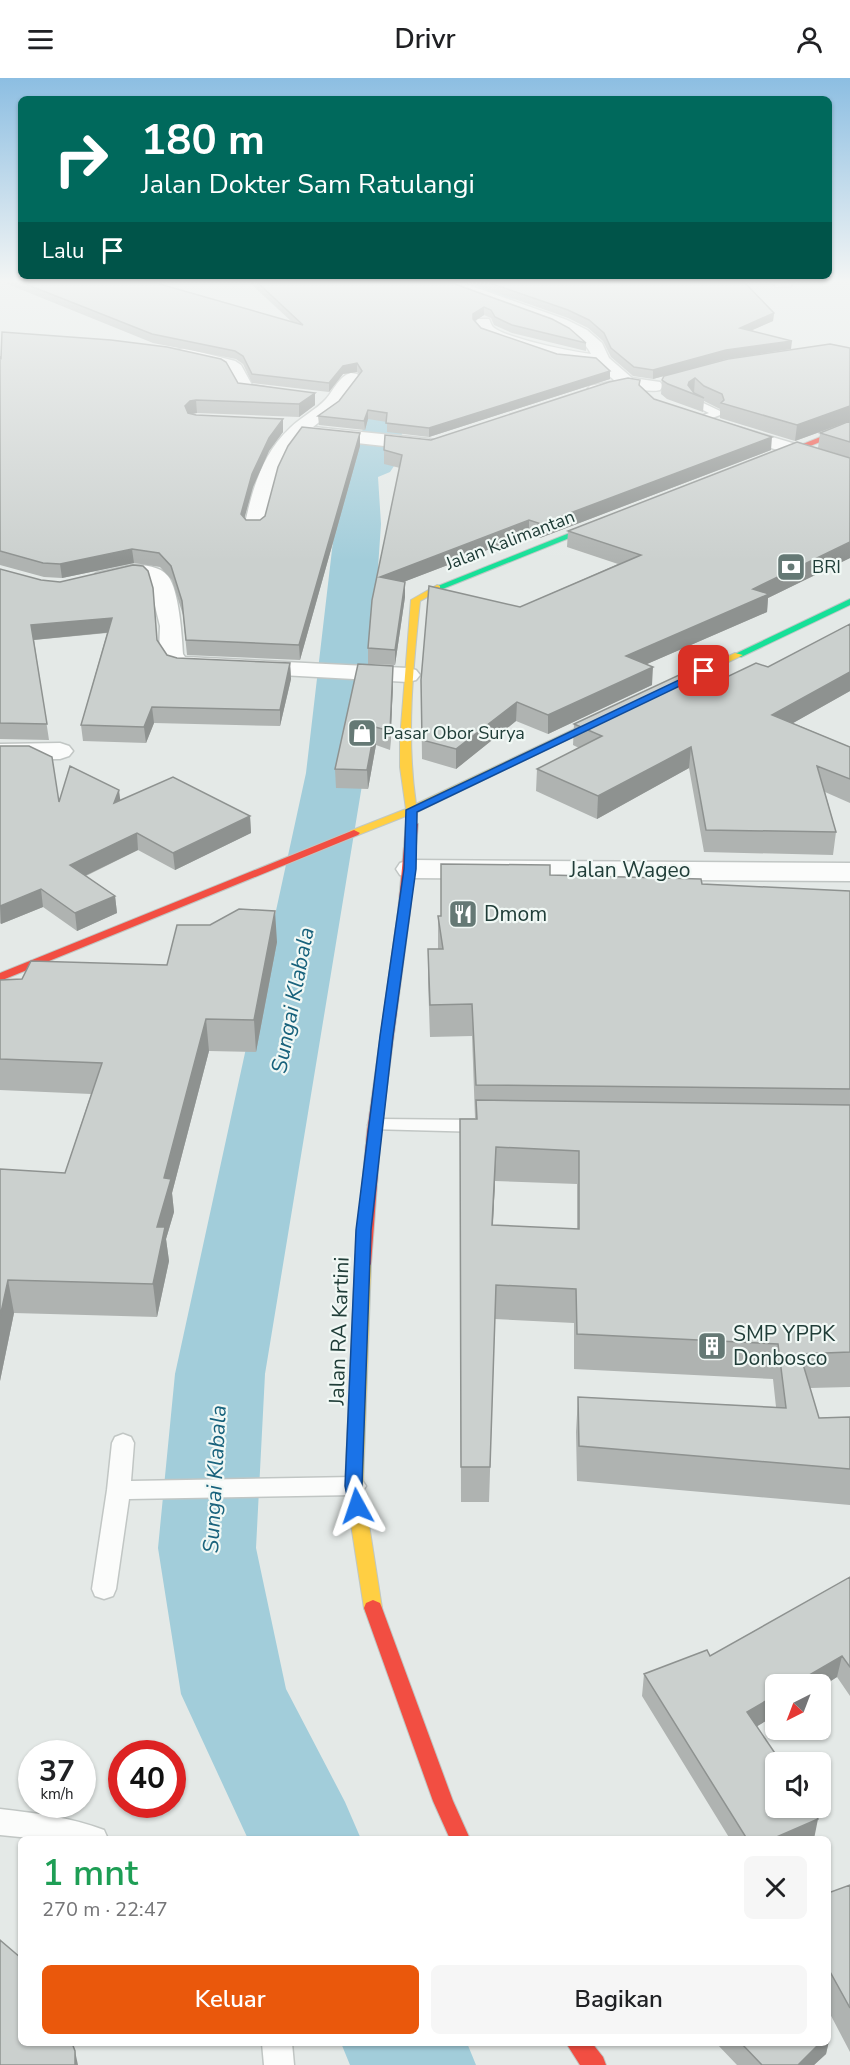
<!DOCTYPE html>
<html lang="id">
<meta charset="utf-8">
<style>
body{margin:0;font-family:"Nunito Sans",sans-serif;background:#f6f6f6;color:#202124;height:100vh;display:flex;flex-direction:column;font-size:22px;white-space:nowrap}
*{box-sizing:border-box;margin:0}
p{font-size:20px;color:#757577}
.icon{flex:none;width:33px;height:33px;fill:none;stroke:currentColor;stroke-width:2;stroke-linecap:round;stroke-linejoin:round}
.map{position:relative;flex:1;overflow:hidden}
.drawer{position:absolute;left:18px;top:1758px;width:813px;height:210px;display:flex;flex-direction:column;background:#fff;border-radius:9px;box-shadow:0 2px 4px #0004}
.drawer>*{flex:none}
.guide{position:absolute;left:18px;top:18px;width:814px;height:183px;border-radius:9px;box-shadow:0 2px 4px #0004;background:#00695c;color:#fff;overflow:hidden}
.needle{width:39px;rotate:222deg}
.tools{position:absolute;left:765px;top:1596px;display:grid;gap:12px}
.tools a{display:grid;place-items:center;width:66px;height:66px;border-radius:9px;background:#fff;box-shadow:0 2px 4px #0004;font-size:30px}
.speed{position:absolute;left:18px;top:1662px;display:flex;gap:12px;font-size:30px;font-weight:700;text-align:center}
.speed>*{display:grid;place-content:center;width:78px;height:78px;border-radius:50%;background:#fff;box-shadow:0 2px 4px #0004;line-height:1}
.speed small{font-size:15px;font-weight:400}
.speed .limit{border:9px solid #d22;background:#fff;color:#111}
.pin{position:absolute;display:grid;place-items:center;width:51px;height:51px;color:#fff;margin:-26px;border-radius:12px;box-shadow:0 3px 9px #0006}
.me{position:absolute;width:66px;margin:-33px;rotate:355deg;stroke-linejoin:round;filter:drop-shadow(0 0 4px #0008)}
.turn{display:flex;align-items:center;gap:21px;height:126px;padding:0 24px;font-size:27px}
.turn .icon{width:78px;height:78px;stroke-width:2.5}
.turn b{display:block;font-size:42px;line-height:51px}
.then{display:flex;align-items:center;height:57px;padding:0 24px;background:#0003;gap:12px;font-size:22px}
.round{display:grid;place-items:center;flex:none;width:63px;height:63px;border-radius:9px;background:#f6f6f6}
.headline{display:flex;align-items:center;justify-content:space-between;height:102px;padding:0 24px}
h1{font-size:36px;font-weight:600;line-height:45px;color:#1e9e55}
.button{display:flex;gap:12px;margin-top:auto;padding:12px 24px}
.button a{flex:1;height:69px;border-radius:9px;background:#ea580c;color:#fff;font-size:24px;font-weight:600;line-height:69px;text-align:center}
.button a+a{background:#f6f6f6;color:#202124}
header{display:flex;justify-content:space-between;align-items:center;height:78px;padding:0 24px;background:#fff;font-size:27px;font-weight:600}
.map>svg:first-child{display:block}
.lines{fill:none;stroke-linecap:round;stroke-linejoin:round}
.river{fill:#a2cdda;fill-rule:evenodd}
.lane-casing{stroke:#c1c6c4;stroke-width:3}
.street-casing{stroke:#c1c6c4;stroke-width:3}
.fast-casing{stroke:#bfc7c4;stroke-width:2}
.slow-casing{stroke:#bfc7c4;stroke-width:2}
.jam-casing{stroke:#bfc7c4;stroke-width:2}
.lane{fill:#fbfcfb;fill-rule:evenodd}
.street{fill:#fbfcfb;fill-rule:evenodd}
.fast{fill:#16e098;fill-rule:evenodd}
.slow{fill:#ffcf43;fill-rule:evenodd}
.jam{fill:#f24e42;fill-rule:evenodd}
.wall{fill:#afb3b1;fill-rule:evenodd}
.shaded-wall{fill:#8e9290}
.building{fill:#cbd0ce;stroke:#8e9290;stroke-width:1.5;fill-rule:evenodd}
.route{fill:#1a73e8;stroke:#114b97;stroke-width:1.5}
.labels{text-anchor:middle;stroke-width:4.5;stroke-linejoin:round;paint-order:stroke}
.far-street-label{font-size:18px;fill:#203d38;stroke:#f1f8f5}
.far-poi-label{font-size:18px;fill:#203d38;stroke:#f1f8f5;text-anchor:start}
.street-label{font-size:21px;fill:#203d38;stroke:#f1f8f5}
.poi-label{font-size:21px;fill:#203d38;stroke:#f1f8f5;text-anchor:start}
.water-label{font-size:22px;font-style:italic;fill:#18627c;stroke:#f1f8f5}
</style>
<header><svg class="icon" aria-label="menu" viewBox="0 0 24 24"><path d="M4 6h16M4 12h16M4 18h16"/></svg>Drivr<svg class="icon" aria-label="person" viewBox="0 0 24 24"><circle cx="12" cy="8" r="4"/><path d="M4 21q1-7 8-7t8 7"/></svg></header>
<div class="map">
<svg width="850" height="1987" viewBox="0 0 850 1987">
<rect width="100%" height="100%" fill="#e4e9e7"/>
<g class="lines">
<path class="river" d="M486,205H582L577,212L565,215L484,225L441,235L418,268L409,290L413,302L396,385L390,394L378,399L381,446L364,695L265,1296L256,1470L286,1611L345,1724L361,1761H248L181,1616L158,1470L175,1296L306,695L335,446L336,411L334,393L340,384L356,378L375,302L371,290L382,268L417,221Z
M341,1965H467L476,1987H350Z"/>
<g class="lane-casing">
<path id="lane" d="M694,317L701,324L720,333V337L702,344H696V340L709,335L695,328L689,320Z
M377,1041L483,1042L490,1044L492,1048L490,1052L483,1054L370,1051L368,1047L370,1043Z
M123,1356L131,1359L134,1365L131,1403L354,1399L362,1402L366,1408L362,1414L354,1417L129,1421L116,1511L113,1518L104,1521L95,1518L92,1511L107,1412L112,1365L115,1359Z
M0,1731C35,1735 70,1739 104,1752L108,1761H40L0,1757Z
M262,1965H292L294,1987H264Z"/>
</g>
<g class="street-casing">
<path id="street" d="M445,205H463L567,242L587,252L602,265L609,280L632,300L660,304L663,308L660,312C648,315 637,309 625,311C613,312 602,319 590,316L587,312L590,308L615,303L597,287L563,283L508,266L482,256L475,248L477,241H489C490,243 491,247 493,249C505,260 573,274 591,276C579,246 502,230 473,219C464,216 450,213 445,205Z
M774,205H793L791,208L776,209Z
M184,270L235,283L241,287L252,307L287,313L290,317L287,321L281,322L239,315L228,294L223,291L178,278L176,275L178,272Z
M351,295L357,296L360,300L357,304L337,330L313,349L430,361L437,363L439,367L437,371L430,373L302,359C278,385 271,416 264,450L261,454H247L244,450C252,413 261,377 290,350C301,339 316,332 326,321C334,312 339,298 351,295Z
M728,346L850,382V394L722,355L719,351L722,347Z
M133,487C144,487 160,488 168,498C179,512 182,558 183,576L185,579L408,590L416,592L420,597L416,602L408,604L170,591L159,576L160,548L149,504C133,493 113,509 96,505L93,500L96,495Z
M60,665L69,668L73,673L69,678L60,681L0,682V666Z
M410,782L850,785V803L410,800L400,797L396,791L400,785Z"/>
</g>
<g class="fast-casing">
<path id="fast" d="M607,440L614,442L440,512L433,510Z
M850,521V527L741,579L733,577Z"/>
</g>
<g class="slow-casing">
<path id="slow" d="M437,507L440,508V512L420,523C413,591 406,658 416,726L735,575L743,577L417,734L416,748H408L406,738L358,757H350V753L406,731L400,689V661L411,522Z
M363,1181L368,1182L371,1186L363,1408L382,1530L380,1535L373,1538L366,1535L364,1530L345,1408L355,1186L358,1182Z"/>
</g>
<g class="jam-casing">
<path id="jam" d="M850,347V352L768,385L761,383Z
M412,743L418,746L410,834L381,1054L371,1186L368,1190H358L355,1186L367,1054L398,834L406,746Z
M354,752L360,755L358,757L0,903V895Z
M373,1522L380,1525L382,1530L453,1723L470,1761H450L433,1723L364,1530L366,1525Z
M566,1965H592L603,1979L606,1987H580Z"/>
</g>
<use href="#lane" class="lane"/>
<use href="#street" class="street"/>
<use href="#fast" class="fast"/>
<use href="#slow" class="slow"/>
<use href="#jam" class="jam"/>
</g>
<path class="wall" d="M5,205H156L292,244L250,205H452L586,265V273L512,255L494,247L491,240L484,237L475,243L481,250L557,276L610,293V301L429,359L387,354V344L368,341L365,352L319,347L318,338L339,323L359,296L357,294L343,296L329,314L252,305L243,286L236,281L153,265Z
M469,205H752L746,206L774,235L773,243L752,252L791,271L726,281L653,301L633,298L611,279L603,263L588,250L568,240Z
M850,270V343L795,363L720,340V331L704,323L703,334L667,321L661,316L662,302Z
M0,279L238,305L315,327L299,339L197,335L192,336L283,354L269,373L253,409L244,440L246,442H260L360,355V368L300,582L187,577L183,537L172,502L160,489L134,485L62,500L44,499L0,487Z
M640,302V308L654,321L771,372L540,460L529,456L403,504L405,519L395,587L368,586V570L400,390L384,386V372L431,362Z
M850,343V380L818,370L820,355Z
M850,380V480L768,520L767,534L647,586L652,607L548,656L516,643L456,691L422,681L421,602L520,529L618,486L567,469L568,453Z
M0,491L157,563L167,577L177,580L290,585L291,601L280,648L154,645L146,665L83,663L81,647L107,555L34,562L49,662L0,661Z
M850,546V613L793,645L850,669V725L825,714L836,754L833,777L704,774L689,690L597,741L536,713L537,691L579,670L573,667L574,646L708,608L768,589Z
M393,588V606L390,672L376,667L368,711L336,710L335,691Z
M0,668L59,724L120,722L250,738L251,755L175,792L138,772L86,798L115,818L117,835L77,853L43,829L1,846L0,845Z
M550,797L702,806L850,813V1309L810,1310L819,1340L850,1339V1427L577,1403L576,1354L578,1319L776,1329L773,1301L574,1291V1245L495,1241L489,1424H461L460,1041H476V1040H475L472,958L430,959L428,902V871H438V838H441ZM495,1103L577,1106V1151L493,1147Z
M277,864L256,974L209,973L172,1115L174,1134L166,1161L169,1183L157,1239L14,1235L0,1303V1091L65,1095L91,1016L0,1012V902L22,901L167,887Z
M850,1499V1618L837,1599L757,1648L814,1761H730L642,1618L644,1596L710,1578Z
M850,1807V1974L828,1932V1815Z
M831,1954L826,1976L814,1987H737L716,1965H828Z"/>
<path class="shaded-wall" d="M484,229V237L473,244V236Z
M774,235L773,243L739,258L740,250Z
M792,263L791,271L726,281L653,301V292L726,272Z
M357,285V294L343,296L329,314V305L343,288Z
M610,293V301L429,359V350Z
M695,300L694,315L688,314L689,304Z
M315,315V327L299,339V326Z
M196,322L197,335L191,336L186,341L185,328L190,323Z
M850,328V343L795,363L797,347Z
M368,332V341L365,352L364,343Z
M283,341V354L269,373L253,409L242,449L241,436L252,396L269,360Z
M360,355V368L300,582L299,567Z
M772,359L771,372L540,460L541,446Z
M529,442V456L380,513V499Z
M850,464V480L768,520L767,534L624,596L626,578L753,511Z
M132,471L134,485L62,500L60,486Z
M405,504V519L395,587V572Z
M112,540L113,554L33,562L31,547Z
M290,585L291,601L280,648V632Z
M393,588V606L390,672V653Z
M653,589L652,607L548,656V637Z
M850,594V613L770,658L772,637Z
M517,624L516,643L456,691V671Z
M152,629L154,645L146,665L144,649Z
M375,649L376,667L368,711L367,692Z
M691,669L689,690L597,741L598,718Z
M119,712L121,728L114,725Z
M250,738L251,755L175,792L173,775Z
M137,755L138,772L72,804L70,787Z
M41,811L43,829L1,846L0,828Z
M115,818L117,835L77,853L75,835Z
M275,833L277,864L256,974L254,942Z
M206,941L209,973L172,1115L174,1134L166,1161L169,1183L157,1239L153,1206L157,1149L164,1100Z
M496,1069L495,1103L491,1181L492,1147Z
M8,1202L14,1235L0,1303V1239Z
M842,1578L837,1599L820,1610V1606H794Z
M776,1617V1637L744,1656L747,1634Z
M818,1741L814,1761H772Z
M831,1954L826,1976L814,1987H798L820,1965H828V1957Z
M75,1973L78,1987H75Z"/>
<path class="building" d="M23,205H156L303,247L258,205H452L552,241L569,250L586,265L512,247L495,239L491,232L484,229L473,236V241L481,250L557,276L596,280L610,293L429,350L386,345L387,335L368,332L364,343L318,338L339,323L362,293L357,285L343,288L329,305L252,296L243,278L235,273L152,256Z
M490,205H745L774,235L740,250L792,263L726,272L653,292L634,289L611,270L604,255L589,242L568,232Z
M2,254L111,262L167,269L221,281L226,284L238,305L315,315L299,326L196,322L190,323L185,328L188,335L196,337L283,341L269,360L252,396L241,436L246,442H260L265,438L278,389L288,368L302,349L360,355L299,567L186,562L182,523L171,488L159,475L132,471L60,486L43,485L0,473V279L1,280Z
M830,266L850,270V328L797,347L721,325L724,322L722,316L704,308L695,300L689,304L688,307L694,315L704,320L668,306L662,302L664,298L728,281Z
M628,300L640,302L639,307L654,321L772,359L541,446L529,442L380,499L405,504L395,572L368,570L372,522L402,377L384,372L385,357L431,362L609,304Z
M850,343V364L820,355Z
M797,364L850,380V464L753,511L769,516L626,578L653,589L548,637L517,624L456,671L422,662L421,602L429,508L520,529L641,477L568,453Z
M133,487L143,488L148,493L153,510L157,562L167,577L177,580L290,585L280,632L152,629L144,649L81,647L112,540L31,547L47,646L0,645V491L41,502L60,504Z
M850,546V594L772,637L850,669V701L817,688L836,754L706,752L691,669L598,718L537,691L602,658L574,646L679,597L708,608L756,585L768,589Z
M358,586L393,588L390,653L375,649L367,692L335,691Z
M0,668H29L52,679L59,724L70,688L119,712L114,725L173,699L250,738L173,775L137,755L70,787L115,818L75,835L41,811L0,828Z
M441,786L550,787V797L701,801L702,806L850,813V1011L476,1007L472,926L430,927L428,871H443L438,838H441Z
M239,831L275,833L254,942L206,941L164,1100L171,1101L157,1149H165L153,1206L8,1202L0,1239V1091L65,1095L102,985L0,981V902L22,901L31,883L167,887L177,847H210Z
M476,1022L850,1027V1274L800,1276L819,1340L850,1339V1391L579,1368L578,1319L786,1330L778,1266L577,1256L576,1211L496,1207L490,1389H461L460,1041H477ZM496,1069L579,1073V1151L492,1147Z
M850,1499V1589L842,1578L794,1606H776V1617L747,1634L781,1684H776V1730H810L818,1741L772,1761H747L644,1596L707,1572L710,1578Z
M850,1807V1930L828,1890V1815Z
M0,1862L21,1880V1965H72L75,1973V1987H0Z
M741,1965H820L798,1987H762Z"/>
<linearGradient id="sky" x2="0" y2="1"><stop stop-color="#8cbee2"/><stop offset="0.42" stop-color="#f3f5f4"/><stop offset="1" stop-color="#f3f5f4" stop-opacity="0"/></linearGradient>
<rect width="850" height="483" fill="url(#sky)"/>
<path class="route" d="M704,590L709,593L707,595L417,734L416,791L393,958L371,1152L362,1408L365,1428L363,1433L357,1435L350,1433L345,1408L356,1152L380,958L404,791L406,732Z"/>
<defs>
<g id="bank-square" transform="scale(1.5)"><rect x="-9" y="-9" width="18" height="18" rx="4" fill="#657975" stroke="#f1f8f5"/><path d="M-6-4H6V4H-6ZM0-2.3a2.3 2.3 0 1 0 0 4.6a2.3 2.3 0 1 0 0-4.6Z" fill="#fff"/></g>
<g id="shop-square" transform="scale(1.5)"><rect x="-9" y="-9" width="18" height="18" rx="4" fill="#657975" stroke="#f1f8f5"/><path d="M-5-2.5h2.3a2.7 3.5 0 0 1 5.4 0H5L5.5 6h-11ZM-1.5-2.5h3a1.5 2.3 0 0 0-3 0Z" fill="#fff"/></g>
<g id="restaurant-square" transform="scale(1.5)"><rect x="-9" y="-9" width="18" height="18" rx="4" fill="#657975" stroke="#f1f8f5"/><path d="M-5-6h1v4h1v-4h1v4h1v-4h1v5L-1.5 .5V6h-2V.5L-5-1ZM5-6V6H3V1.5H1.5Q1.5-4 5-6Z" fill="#fff"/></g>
<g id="building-square" transform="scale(1.5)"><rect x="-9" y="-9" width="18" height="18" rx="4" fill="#657975" stroke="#f1f8f5"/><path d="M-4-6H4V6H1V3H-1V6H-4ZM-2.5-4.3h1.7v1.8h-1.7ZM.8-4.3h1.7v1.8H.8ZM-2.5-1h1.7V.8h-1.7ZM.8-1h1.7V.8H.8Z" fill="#fff"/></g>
</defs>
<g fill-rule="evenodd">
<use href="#bank-square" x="791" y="489"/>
<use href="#shop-square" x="362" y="655"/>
<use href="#restaurant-square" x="463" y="836"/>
<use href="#building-square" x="712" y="1268"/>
</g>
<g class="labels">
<g class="far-street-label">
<text transform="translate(510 462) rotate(-21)" y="6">Jalan Kalimantan</text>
</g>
<g class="far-poi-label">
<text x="812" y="495">BRI</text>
<text x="383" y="661">Pasar Obor Surya</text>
</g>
<g class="street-label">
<text x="630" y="799">Jalan Wageo</text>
<text transform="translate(339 1253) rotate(-88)" y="7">Jalan RA Kartini</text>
</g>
<g class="poi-label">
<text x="484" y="843">Dmom</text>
<text x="733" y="1263">SMP YPPK<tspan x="733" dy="24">Donbosco</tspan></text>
</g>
<g class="water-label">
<text transform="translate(292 922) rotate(-79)" y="8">Sungai Klabala</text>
<text transform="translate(214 1401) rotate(-87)" y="8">Sungai Klabala</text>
</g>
</g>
</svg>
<div class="tools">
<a><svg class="needle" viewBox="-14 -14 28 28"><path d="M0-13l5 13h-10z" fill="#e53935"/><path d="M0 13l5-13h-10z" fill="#757577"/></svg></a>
<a><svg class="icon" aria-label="sound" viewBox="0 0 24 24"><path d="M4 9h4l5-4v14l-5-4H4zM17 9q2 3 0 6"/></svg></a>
</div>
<div class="speed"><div>37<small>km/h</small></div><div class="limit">40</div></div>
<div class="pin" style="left:704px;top:593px;background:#d93025"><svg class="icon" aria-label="arrive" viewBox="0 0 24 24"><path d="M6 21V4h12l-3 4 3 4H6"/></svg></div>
<svg class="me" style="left:357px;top:1428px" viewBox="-20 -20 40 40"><path d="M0-17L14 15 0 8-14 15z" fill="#1a73e8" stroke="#fff" stroke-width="4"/></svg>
<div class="guide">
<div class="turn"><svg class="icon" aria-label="right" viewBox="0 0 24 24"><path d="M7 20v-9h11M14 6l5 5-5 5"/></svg><div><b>180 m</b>Jalan Dokter Sam Ratulangi</div></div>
<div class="then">Lalu<svg class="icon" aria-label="arrive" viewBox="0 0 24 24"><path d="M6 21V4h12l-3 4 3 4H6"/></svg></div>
</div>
<section class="drawer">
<div class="headline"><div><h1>1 mnt</h1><p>270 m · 22:47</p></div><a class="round"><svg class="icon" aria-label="close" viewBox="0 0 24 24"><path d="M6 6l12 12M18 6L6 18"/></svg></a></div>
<div class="button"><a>Keluar</a><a>Bagikan</a></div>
</section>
</div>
